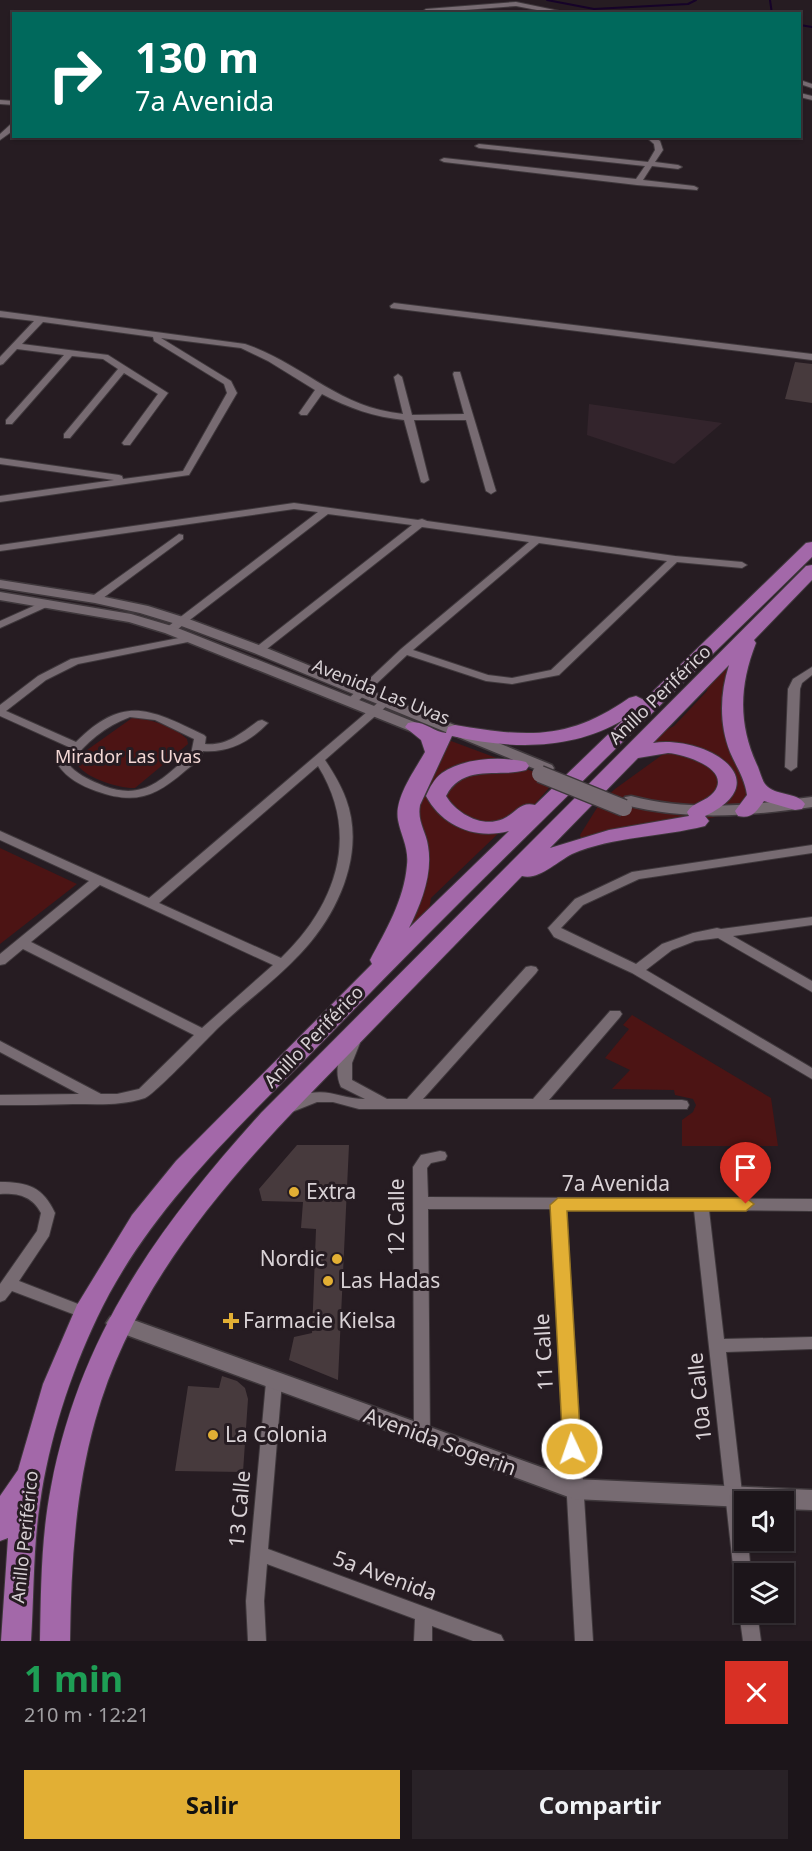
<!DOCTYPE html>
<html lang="es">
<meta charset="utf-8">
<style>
body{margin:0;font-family:"Noto Sans",sans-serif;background:#292227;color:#f1f3f6;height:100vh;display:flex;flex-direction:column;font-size:22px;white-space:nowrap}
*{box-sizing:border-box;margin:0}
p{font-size:20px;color:#a09fa2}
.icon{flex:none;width:33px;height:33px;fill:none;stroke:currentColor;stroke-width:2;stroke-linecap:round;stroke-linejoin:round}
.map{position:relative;height:1641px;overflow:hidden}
.panel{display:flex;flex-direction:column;background:#1c151a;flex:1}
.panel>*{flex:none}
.top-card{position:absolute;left:12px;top:12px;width:789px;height:126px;border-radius:0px;box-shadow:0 2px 4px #0004,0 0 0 2px #3a3439;background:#00695c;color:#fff;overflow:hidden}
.fabs{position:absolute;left:734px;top:1491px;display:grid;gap:12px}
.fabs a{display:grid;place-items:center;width:60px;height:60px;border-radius:0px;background:#1c151a;box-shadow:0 2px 4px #0004,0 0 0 2px #3a3439;font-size:30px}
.pin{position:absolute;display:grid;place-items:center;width:51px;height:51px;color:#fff;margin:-62px -26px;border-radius:50% 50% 50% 0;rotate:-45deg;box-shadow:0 0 6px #0007}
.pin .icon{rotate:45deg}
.me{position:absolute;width:66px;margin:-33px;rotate:357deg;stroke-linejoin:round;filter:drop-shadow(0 0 4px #0008)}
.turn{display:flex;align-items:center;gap:21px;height:126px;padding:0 24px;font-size:27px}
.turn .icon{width:78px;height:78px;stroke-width:2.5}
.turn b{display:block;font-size:42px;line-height:51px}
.round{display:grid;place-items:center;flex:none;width:63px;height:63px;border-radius:0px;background:#292227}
.overview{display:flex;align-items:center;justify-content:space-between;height:102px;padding:0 24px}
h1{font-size:36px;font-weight:700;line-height:45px;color:#1e9e55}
.primary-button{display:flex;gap:12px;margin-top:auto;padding:12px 24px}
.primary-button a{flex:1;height:69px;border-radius:0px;background:#e2af34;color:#111;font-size:24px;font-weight:700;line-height:69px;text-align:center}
.primary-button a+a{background:#292227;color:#f1f3f6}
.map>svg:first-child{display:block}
.built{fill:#33242c}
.green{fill:#4c1414}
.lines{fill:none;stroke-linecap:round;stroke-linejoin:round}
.stream{stroke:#160329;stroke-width:2}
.building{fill:#473a3d}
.street-casing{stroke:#3f383c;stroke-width:2}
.secondary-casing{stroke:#3f383c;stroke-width:3}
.highway-casing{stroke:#3f383c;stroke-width:2}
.street{fill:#776b72;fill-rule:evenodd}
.secondary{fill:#776b72;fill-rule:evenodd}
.highway{fill:#a368a9;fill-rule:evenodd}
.secondary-bridge-casing{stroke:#3f383c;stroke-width:19;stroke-linecap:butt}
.secondary-bridge{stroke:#776b72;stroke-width:16}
.route{fill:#e2af34;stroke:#937222;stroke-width:1.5}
.poi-dot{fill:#e2af34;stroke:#261c22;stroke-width:2}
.labels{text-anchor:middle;stroke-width:6;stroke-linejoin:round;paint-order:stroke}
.street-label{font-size:18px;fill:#d9d2d6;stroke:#261c22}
.park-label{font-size:18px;fill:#f3d7d4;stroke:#261c22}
.near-street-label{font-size:21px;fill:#d9d2d6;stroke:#261c22}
.near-poi-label{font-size:21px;fill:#d9d2d6;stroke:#261c22;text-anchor:start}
</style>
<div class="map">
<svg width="812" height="1641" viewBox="0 0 812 1641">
<rect width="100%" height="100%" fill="#261c22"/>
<path class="built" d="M589,404L722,423L674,464L587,435Z"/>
<path class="green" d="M720,665L735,670L732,700L757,788L745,811L583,844L580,835L600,803L615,789L662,755L659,748L645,741L674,726L707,691L708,676Z
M132,718C149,718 175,727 187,739L188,744L135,788C120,789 80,777 76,761L80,755Z
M443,738L556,780L533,806L506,826L431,898L427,924L408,942L409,826Z
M0,848L77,884L0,944Z
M632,1015L771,1098L778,1146H682V1120L693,1112L696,1105L693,1099L675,1095L674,1090L612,1089L630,1070L605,1058L629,1029L623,1025Z"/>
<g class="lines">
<path class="stream" d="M547,0L594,9L688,4L696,0
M770,0L772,14
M800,25L812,27"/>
</g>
<path class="building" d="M795,362L812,364V403L785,399Z
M297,1145H349L338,1380L289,1360L294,1337L312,1333L316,1229L301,1228L303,1202L262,1201L259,1189Z
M222,1376L237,1381L245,1388L248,1399L243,1472L175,1471L188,1386L219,1388Z"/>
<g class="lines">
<g class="street-casing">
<path id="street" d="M516,2L574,14H558L516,6L426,13L423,11L426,9Z
M800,80L812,84V88L800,84Z
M800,93L812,96V100L800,97Z
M0,100L14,101V105L0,104Z
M11,124H14V130L0,140V134Z
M645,136H653L660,141L663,150L655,162L678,165L682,167L678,169L652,166L643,180L694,186L698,188L697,190L637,185L444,162L440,160L444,158L636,179L645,166L479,148L475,146L479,144L648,162L655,150L654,144Z
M394,303L812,354V360L391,308L390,306Z
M0,311L245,344C304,364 336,407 403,414L394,377L398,374L402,377L412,415L464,414L453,374L454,372H460L496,491L491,494L486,491L466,420H414L429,480L424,483L421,482L404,420C375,417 348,408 322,394L307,415H301L299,413L315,390L268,361L241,348L161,338L231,381L237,393L189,475L0,502V496L114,480L0,464V458L119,475L122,476L123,479L183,471L227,393L224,384L154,341L153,337L43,322L22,344L108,355L168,393L130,445H124L122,443L158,394L124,373L70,438H64V434L118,369L103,359L72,356L12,424H6V420L64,355L17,349L3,364L0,365V357L34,321L0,317Z
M294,503L418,520L422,519L427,521L675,556L742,562L747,565L742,568L677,562L559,675L512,684L486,681L407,655L355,704L351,705L345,702L347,700L401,649L529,542L422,527L263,652L259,653L254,650L255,648L412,525L328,514L174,632L170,633L165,630L166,628L318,512L294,509L0,551V545ZM539,543L667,561L551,670L512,678L488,675L413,650Z
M179,534L183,535V539L99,601H91L90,599L91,597Z
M47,600L52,603L51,605L0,628V621Z
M189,636L194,639L193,641L78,664L46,680L6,711L76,742C124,694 150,709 204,735L206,737L205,744C227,746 241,733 258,721L262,720L268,723C251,741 228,753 203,751C202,760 192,765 185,771C155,797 135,805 96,791C80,785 68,779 58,765L71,748L0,716V705L38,676L71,659ZM130,717L155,720L194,739L191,754C162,779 144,801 104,786C92,781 80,776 71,767L70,765C84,743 106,726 130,717Z
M812,667V675L802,683L800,689L797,767L791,771L785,767L788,689L793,679Z
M385,699L389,700L391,702L389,704L325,760C333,772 341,785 346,799C366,853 338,914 301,953C275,981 244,1003 217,1029C205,1041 155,1094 145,1098C121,1106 97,1104 73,1104C48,1105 24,1105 0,1105V1095L79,1094L0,1052V1041L101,1094H117L139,1089L194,1035L23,949L5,964L0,965V954L89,881L0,840V831L149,898L381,700ZM318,766C361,835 336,905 281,958L159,903ZM100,885L273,965L202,1028L31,942Z
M812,845V853L639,879L583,905L561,928L636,964L662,944L693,933L717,928L721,929L812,917V925L733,936L812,981V992L718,938L695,941L672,950L646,970L812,1068V1079L632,973L554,937L548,928L575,899L632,872Z
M531,966L536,967L538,970L536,973L423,1099H533L610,1011H620L622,1014L620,1017L549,1100H682L687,1101L689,1105L687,1109H359L333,1102H317L292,1112L287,1111L285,1107C289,1101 294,1099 300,1096C326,1086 341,1099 365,1099L341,1087C333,1070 340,1054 348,1040H358L360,1043L352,1063V1080L387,1099H407L526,967Z
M440,1151L445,1152L447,1156L445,1160L431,1163L427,1168L428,1197L812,1199V1211L709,1210L724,1339L812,1337V1349L726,1352L744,1510V1540H748L751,1574H744V1592L738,1589L735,1584L694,1210L566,1209L593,1641H575L551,1209H428L430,1436L428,1441L422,1443L416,1441L414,1436L413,1167L421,1155Z
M0,1182C28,1182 43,1187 55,1213L49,1236L19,1281L91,1309L94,1313L91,1317L86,1319L12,1291L5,1300L0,1302V1284L37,1231L41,1213C32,1196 18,1193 0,1194Z
M274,1375L280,1377L282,1382L268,1549L501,1635L504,1641H473L432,1626V1641H414L415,1619L267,1564L264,1601L266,1641H248L246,1601L266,1382L268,1377Z
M742,1606H744V1612H757L761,1641H743L739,1612Z"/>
</g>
<g class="secondary-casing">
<path id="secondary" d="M0,580L95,595L148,606L186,618L264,647L552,765L554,768L552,771H540L254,653L176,624L140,613L95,603L0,588Z
M0,592L131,614L175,627L432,729L434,732L426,737L420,735L165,633L129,622L0,600Z
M631,796C692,812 750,805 812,797V807C748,816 689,821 625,805L623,801L625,797Z
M117,1314L574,1479L812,1490V1510L783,1509V1502H744V1507L574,1499L110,1329L106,1323L110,1317Z"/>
</g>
<g class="highway-casing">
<path id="highway" d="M812,542V557C652,714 490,869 334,1030C248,1119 151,1204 97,1318C70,1375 49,1440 40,1503C33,1548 34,1595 31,1641H1L8,1538L0,1541V1496L18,1470L43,1384L77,1305L132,1215L176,1161L372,964L370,960C386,930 404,900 407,865C409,848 401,836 398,820C394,798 415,770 425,752L421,740L405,727L408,723C423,719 433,732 446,733L448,727L455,725C526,737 568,741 629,698L636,696L644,700L806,543ZM623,720L535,805C520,801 516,813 503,819C482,828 457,814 446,796C463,763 498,778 526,770L529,766L526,762C502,756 463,758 442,773C434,779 430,787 426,796C442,826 475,840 509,831L409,928C421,904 433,874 428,846C426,831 417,822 420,805L452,736C509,749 571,751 623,720Z
M812,565V580L754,640L756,643C739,686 738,725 758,767C760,772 762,780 765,784C775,797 797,791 805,804L802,809L795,810L764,801C756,812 752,819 738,816L735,811L747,795C745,779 736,766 730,752C719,724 720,693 729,665L653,743C703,735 781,779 705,816L709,821L705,826C662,837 614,836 572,854C558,861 538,881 522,876C465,935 408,993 351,1052C246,1159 136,1272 95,1421C75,1493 71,1566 70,1641H40C41,1590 41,1538 51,1487C80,1334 159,1226 261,1113L806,566ZM668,753C684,754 732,769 714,792C706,802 693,802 687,812L689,816L609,830L550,848L638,758Z"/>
</g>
<use href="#street" class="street"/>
<use href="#secondary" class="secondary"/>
<use href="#highway" class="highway"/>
<g class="secondary-bridge-casing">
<path id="secondary-bridge" d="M540,774L624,808"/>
</g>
<use href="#secondary-bridge" class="secondary-bridge"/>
</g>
<path class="route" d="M558,1198H746L754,1204L746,1211H567L581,1449L579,1455L572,1457L566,1455L563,1449L550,1205Z"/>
<g class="poi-dot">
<circle cx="294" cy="1192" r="6"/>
<circle cx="337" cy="1259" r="6"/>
<circle cx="328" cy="1281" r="6"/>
<path d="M228 1312h6v6h6v6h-6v6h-6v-6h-6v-6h6z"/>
<circle cx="213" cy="1435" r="6"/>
</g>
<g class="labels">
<g class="street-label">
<text transform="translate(381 692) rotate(22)" y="6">Avenida Las Uvas</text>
<text transform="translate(660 695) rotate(-44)" y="6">Anillo Periférico</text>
<text transform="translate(314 1037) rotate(-46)" y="6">Anillo Periférico</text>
<text transform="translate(25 1537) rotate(-84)" y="6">Anillo Periférico</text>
</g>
<g class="park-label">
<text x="128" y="763">Mirador Las Uvas</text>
</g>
<g class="near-street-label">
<text x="616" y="1191">7a Avenida</text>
<text transform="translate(397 1217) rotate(-90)" y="7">12 Calle</text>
<text transform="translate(544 1352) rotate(-93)" y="7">11 Calle</text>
<text transform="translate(700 1397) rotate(-96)" y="7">10a Calle</text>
<text transform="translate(440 1442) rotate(20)" y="7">Avenida Sogerin</text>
<text transform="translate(240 1509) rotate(-85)" y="7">13 Calle</text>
<text transform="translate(385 1576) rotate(20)" y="7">5a Avenida</text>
</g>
<g class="near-poi-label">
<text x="306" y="1199">Extra</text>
<text x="325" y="1266" text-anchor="end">Nordic</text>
<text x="340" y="1288">Las Hadas</text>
<text x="243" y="1328">Farmacie Kielsa</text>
<text x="225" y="1442">La Colonia</text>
</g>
</g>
</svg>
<div class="fabs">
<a><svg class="icon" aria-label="sound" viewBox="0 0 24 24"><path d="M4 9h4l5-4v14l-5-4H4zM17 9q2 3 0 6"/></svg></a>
<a><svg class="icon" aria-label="layers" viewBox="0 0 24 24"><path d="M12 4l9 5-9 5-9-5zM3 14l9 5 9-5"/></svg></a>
</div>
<div class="pin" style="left:746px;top:1204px;background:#d93025"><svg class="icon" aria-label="arrive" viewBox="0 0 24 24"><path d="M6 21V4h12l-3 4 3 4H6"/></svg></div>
<svg class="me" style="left:572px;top:1449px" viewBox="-20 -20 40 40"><circle r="17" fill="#e2af34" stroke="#fff" stroke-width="3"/><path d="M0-11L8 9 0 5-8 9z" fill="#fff"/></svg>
<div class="top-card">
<div class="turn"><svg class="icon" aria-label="right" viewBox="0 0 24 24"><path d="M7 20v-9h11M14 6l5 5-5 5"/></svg><div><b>130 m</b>7a Avenida</div></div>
</div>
</div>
<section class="panel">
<div class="overview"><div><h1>1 min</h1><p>210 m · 12:21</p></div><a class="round" style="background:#d93025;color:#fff"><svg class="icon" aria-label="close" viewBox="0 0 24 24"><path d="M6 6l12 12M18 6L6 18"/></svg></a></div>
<div class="primary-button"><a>Salir</a><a>Compartir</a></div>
</section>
